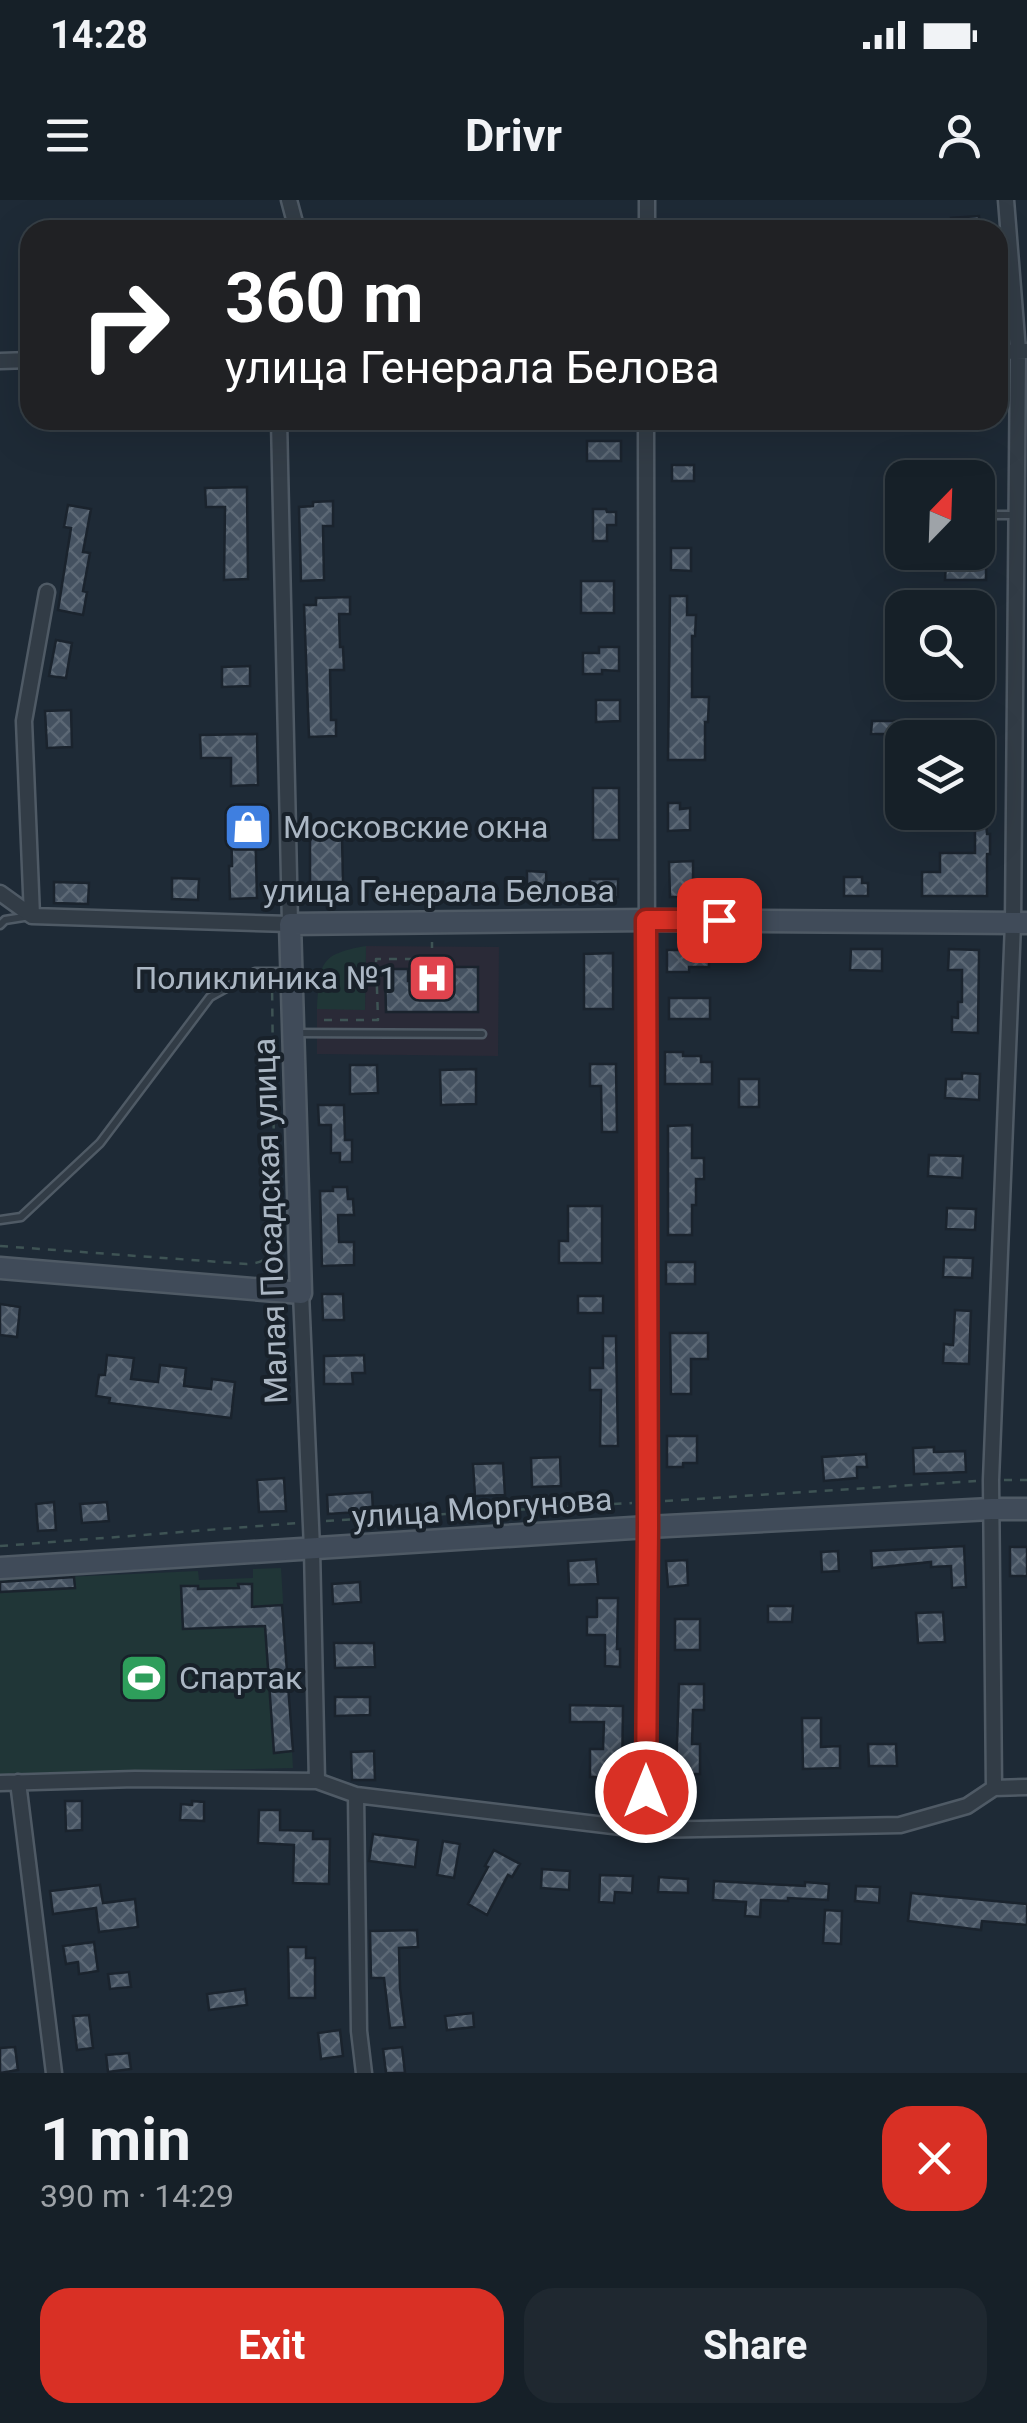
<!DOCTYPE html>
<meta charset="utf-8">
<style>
body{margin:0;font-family:Roboto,sans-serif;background:#1f2830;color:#f1f3f6;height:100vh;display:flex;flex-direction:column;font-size:38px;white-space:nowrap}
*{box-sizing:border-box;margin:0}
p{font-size:32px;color:#9ea3a8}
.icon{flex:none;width:55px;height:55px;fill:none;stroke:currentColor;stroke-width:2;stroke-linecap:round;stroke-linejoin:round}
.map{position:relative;height:1873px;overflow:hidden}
.details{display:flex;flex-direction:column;background:#162028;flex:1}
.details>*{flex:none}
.banner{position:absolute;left:20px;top:20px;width:988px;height:210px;border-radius:30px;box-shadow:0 10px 40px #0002,0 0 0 2px #353e45;background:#202124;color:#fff;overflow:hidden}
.needle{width:65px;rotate:23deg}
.fabs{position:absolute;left:885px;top:260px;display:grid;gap:20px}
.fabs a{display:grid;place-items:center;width:110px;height:110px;border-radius:20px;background:#162028;box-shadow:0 10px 40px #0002,0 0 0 2px #353e45;font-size:50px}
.pin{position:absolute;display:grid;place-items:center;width:85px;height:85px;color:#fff;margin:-42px;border-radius:20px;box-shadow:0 5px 15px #0006}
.me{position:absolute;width:110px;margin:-55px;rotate:0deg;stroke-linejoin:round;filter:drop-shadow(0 0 8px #0008)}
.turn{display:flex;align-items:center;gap:35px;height:210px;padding:0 40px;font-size:45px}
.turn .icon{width:130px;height:130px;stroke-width:2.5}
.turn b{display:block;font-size:70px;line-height:85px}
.round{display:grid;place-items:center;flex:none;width:105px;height:105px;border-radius:30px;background:#1f2830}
.head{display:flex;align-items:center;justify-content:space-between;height:170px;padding:0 40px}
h1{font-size:60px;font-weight:700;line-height:75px}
.primary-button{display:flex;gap:20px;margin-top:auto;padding:20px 40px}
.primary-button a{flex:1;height:115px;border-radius:30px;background:#d93025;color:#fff;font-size:40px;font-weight:700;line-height:115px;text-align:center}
.primary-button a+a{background:#1f2830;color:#f1f3f6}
.status{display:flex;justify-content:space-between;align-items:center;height:70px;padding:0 50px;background:#162028;direction:ltr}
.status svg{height:28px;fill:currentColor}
header{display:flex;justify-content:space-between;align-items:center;height:130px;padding:0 40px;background:#162028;font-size:45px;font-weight:700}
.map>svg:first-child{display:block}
.medical{fill:#2a2a37}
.green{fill:#203637}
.building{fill:url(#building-cross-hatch);stroke:#1a232d;stroke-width:2.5}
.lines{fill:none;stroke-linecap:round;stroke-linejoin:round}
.service-casing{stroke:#4f5a65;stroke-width:11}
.minor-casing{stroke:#4f5a65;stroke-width:19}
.secondary-casing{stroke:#4f5a65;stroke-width:25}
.path{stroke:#3e5354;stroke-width:2.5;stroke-dasharray:8 8;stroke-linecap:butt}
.service{stroke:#323c46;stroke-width:6}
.minor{stroke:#323c46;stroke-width:14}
.secondary{stroke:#404b59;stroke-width:20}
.route-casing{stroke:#8d1f18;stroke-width:25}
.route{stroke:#d93025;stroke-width:18}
.labels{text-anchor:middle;stroke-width:8;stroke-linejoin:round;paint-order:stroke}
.poi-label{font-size:32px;fill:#abb7c4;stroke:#18212a;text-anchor:start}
.street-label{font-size:32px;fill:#abb7c4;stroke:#18212a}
</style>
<div class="status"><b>14:28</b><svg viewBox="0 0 49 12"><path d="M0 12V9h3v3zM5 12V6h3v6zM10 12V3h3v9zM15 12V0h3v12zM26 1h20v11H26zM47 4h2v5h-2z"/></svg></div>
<header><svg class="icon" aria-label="menu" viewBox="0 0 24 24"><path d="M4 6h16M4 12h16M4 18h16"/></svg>Drivr<svg class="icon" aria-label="person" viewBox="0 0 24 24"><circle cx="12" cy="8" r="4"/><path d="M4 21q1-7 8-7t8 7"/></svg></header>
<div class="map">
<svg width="1027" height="1873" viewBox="0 0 1027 1873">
<defs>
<pattern id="building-cross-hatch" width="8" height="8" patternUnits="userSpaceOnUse" patternTransform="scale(2.5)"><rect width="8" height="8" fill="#445160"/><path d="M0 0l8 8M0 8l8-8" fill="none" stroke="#5c6875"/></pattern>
</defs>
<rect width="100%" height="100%" fill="#1e2a36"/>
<path class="medical" d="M366,746L499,747L498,856L317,854V809H365Z"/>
<path class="green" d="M366,746L365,810L317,809C320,764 318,754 366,746Z
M281,1368L293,1568L0,1575V1380L198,1371L199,1380L253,1378V1369Z"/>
<path class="building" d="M979,16L980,30H952L951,18Z
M587,241H621V261H587Z
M893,264H951L950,278H893Z
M672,265H694V281H672Z
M978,273H993L992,295H978Z
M247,287L248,379L224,380L225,307H206L205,288Z
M333,301V326H323L324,380L301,381L299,307L313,306V302Z
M68,305L91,309L83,352L90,353L83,391L87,392L83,415L58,410L71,328L64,327Z
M593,309H606L607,312H616V325H607V341H593Z
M671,348H691V371L671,370Z
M961,352H986V380H945L946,364H961Z
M581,381H614V413H581Z
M670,396H687V415H696L695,436H692V497H709L708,522H705V560H668Z
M350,397V414H339L340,447H343L344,470H330L331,520H336V536L309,537L304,405H316V398Z
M980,406H995L994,470H978Z
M56,440L72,443L66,478L49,476Z
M599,447H619V471L602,470V474H583V453H599Z
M250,466V486L222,487V467Z
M596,500H620V521L596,522Z
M71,510L72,547L47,548L45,511Z
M872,521H900V534H871Z
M257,534L258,585L231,586V558H201L200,535Z
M593,588H619V640H593Z
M668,603H680V609L690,608V630L668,631Z
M255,620L257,698L230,699L229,666H232L231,621Z
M975,621H986L987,634H990V654H987V696H922V672H940V653H975Z
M310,637H342L343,682H310Z
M693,661V697H670L669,662Z
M527,671L546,672L547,697H527Z
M844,677H862V683H868V696H844Z
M172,678L199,679L198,700L172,699Z
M590,679H618V697H590Z
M54,682L89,683L88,704L54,703Z
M409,682H443V697L409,698Z
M851,749H882V771L850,770Z
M949,749L979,750L978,833L952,832V817L958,818V802H962V770H948Z
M667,750H709V767H689V772H667Z
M613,753V809H584V754Z
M453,767H478V812H386L385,769H408V781L453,780Z
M669,798H710V819H669Z
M665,852H683V856H701V862H712V884H665Z
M590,864H616L617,932H602L601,886H590Z
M350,865H377L378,893L350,894Z
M476,869V904L441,905L440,870Z
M962,873L980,874L979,900L945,898L946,879H962Z
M739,879H759V907H739Z
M318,905H344L345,940H352V962H340V953H331V925H319Z
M692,925V958H704V979H696V1005H692V1035H668V926Z
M929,955L963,956L962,978L928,976Z
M333,987H347L348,999H353L354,1015H338L339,1042H354V1065L322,1066L320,991H333Z
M568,1006H602V1063H559V1041H568Z
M947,1008L976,1009L975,1030L946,1029Z
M944,1057L973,1058L972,1078L943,1077Z
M666,1062H695V1084H666Z
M322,1094H343L344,1120H323Z
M578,1096H603V1113H578Z
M0,1104L20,1107L17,1137L0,1135Z
M955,1110L971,1111L969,1164L943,1163L944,1144L953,1145Z
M670,1133H708V1159H691V1194H671Z
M603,1136H616L618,1246H600L601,1190H590V1168H603Z
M107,1155L134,1158L131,1179L158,1182L160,1165L186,1168L184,1186L211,1189L212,1179L235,1182L231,1218L109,1203L110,1198L96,1196L99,1175H105Z
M364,1155L365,1173H352L353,1184H324V1156Z
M667,1236H697V1263H683V1267H667Z
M934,1247V1252L965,1251L966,1272L914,1274L913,1248Z
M866,1254L867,1267H857V1278L824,1281L822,1257Z
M560,1257L561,1286L532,1287L531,1258Z
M503,1263L505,1295L475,1296L473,1264Z
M284,1278L286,1311L259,1312L257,1280Z
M372,1292L373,1311L328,1314L327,1295Z
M54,1302L56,1330L38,1331L36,1304Z
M107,1302L109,1321L82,1323L80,1304Z
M964,1346L966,1387L952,1388L951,1366L931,1367V1362L872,1368L871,1351Z
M1010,1347H1027V1376H1010Z
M838,1351L839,1371L822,1372L821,1352Z
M596,1359L598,1384L569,1385L568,1361Z
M687,1360L688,1385L668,1387L666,1361Z
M74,1377L75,1388L0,1392V1382Z
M360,1382L361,1402L333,1404L332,1384Z
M238,1384H252V1407L282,1405L293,1551L274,1553L265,1426L183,1429L181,1386H198V1389L239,1388Z
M597,1398H618L617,1449H620V1467L605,1466V1435H587V1417H597Z
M768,1406H793L792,1422H768Z
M943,1412L945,1442L918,1443L916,1413Z
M675,1419H700V1450H675Z
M334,1443H374L375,1467L335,1468Z
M679,1484H704V1510H693L692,1544H700V1574H676Z
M335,1497H370V1515L335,1516Z
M570,1505L623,1506L622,1577H590V1549H603L604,1522H570Z
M802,1518H821V1547L840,1546V1568L803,1569Z
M868,1544H896L897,1566H869Z
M374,1551L375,1580H352L351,1552Z
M65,1601H82V1630L66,1631Z
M192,1601L204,1602V1621L180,1620L181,1604L192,1605Z
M259,1610H280V1630L313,1631V1639H330L329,1684L293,1683L294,1645L258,1643Z
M373,1634L418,1640L415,1667L369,1661Z
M443,1641L460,1644L454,1678L437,1675Z
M494,1650L520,1664L512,1677L508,1675L487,1715L468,1704L488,1667L485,1666Z
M542,1669L570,1671L569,1690L541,1688Z
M600,1675L633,1676L632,1693L615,1692L614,1703L599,1702Z
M659,1677L688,1679V1693L658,1692Z
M714,1681L805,1686V1682L829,1684L828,1700L788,1698V1701L761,1700L760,1717L745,1716L746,1702L713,1700Z
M100,1685L103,1703L135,1699L138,1727L99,1732L96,1708L53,1714L50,1691Z
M856,1686L880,1687L879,1703L855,1701Z
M911,1693L1027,1704V1725L982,1721L981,1730L908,1721Z
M825,1710L842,1711L841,1744L823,1743Z
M417,1730L418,1747L399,1748L400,1788L405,1827L390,1828L384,1778H371L370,1731Z
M94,1742L98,1771L79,1774L78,1762L66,1764L63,1746Z
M288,1747H306V1758H315V1798H289Z
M129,1772L131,1787L110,1789L108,1774Z
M245,1789L247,1805L209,1810L207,1794Z
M473,1813L474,1827L447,1830L445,1816Z
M89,1815L93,1848L77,1850L73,1816Z
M340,1830L343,1856L321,1859L318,1833Z
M15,1847L18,1870L0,1873V1848Z
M402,1847L405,1873H386L383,1849Z
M129,1853L131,1869L108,1872L106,1855Z"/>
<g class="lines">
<g class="service-casing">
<path id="service" d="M978,315H1015
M0,725L5,720L30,716
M295,833L482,834
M0,1020L21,1017L100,943L210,797L255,772H290"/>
</g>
<g class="minor-casing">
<path id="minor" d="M289,0L297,30
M647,30V0
M998,152L1026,151
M0,161L30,160
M0,693L32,716
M32,716L290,724L279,220
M32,716L24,521L47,392
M301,1093L312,1349L317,1581
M18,1582L54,1873
M0,1583L135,1579L317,1581L356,1595L646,1630L900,1625L967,1606L994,1588L1027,1587
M994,1588L991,1280L1013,723L1018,151L1006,0
M356,1595L359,1831L364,1873
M646,1630L648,1327L646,220"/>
</g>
<g class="secondary-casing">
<path id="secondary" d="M0,1068L301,1093L290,724L646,720L1027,723
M0,1368L648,1327L991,1309H1027"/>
</g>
<path class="path" d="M432,780V742
M324,820H378L376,759H432
M0,1046L247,1064C265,1063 269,1058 275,1041L272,782
M1004,1280H1027
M665,1301L976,1281
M326,1321L632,1303
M0,1346L298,1323"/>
<use href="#service" class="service"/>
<use href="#minor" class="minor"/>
<use href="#secondary" class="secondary"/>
</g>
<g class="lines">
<g class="route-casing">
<path id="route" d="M646,1592L648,1327L646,720H719"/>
</g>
<use href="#route" class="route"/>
</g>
<defs>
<g id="shop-square" transform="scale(2.5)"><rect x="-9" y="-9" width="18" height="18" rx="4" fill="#3f7fe0" stroke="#18212a"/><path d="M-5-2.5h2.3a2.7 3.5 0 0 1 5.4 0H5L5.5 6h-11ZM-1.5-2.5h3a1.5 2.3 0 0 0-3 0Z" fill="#fff"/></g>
<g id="hospital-square" transform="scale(2.5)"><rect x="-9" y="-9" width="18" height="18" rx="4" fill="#e0444e" stroke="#18212a"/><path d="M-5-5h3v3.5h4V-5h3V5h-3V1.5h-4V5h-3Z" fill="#fff"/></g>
<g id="stadium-square" transform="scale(2.5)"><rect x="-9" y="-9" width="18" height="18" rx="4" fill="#2e9e5b" stroke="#18212a"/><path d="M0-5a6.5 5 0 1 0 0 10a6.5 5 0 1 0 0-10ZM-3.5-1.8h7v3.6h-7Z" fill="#fff"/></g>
</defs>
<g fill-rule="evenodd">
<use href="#shop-square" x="248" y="627"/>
<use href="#hospital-square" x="432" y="778"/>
<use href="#stadium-square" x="144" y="1478"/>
</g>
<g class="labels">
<g class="poi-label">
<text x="283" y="638">Московские окна</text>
<text x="397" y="789" text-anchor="end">Поликлиника №1</text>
<text x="179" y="1489">Спартак</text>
</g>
<g class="street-label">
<text x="439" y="702">улица Генерала Белова</text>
<text transform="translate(270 1021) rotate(-92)" y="11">Малая Посадская улица</text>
<text transform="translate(482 1308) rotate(-4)" y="11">улица Моргунова</text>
</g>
</g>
</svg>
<div class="fabs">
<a><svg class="needle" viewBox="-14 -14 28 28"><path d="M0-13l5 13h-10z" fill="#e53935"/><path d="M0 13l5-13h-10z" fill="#9ea3a8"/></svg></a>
<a><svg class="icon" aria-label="search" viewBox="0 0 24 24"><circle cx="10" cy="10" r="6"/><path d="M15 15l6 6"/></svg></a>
<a><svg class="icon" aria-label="layers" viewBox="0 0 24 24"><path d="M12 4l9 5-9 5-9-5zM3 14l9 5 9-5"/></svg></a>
</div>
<div class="pin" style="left:719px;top:720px;background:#d93025"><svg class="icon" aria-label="arrive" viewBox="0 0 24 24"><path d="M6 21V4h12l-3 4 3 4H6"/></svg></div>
<svg class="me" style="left:646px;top:1592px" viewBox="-20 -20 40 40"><circle r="17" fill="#d93025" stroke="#fff" stroke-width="3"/><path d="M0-11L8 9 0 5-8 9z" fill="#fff"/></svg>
<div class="banner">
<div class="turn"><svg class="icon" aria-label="right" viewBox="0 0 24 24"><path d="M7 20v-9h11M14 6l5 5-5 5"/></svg><div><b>360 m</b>улица Генерала Белова</div></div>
</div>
</div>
<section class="details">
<div class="head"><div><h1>1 min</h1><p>390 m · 14:29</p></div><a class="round" style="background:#d93025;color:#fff"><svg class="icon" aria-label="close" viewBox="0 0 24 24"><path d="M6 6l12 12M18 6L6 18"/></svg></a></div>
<div class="primary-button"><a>Exit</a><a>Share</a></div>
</section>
